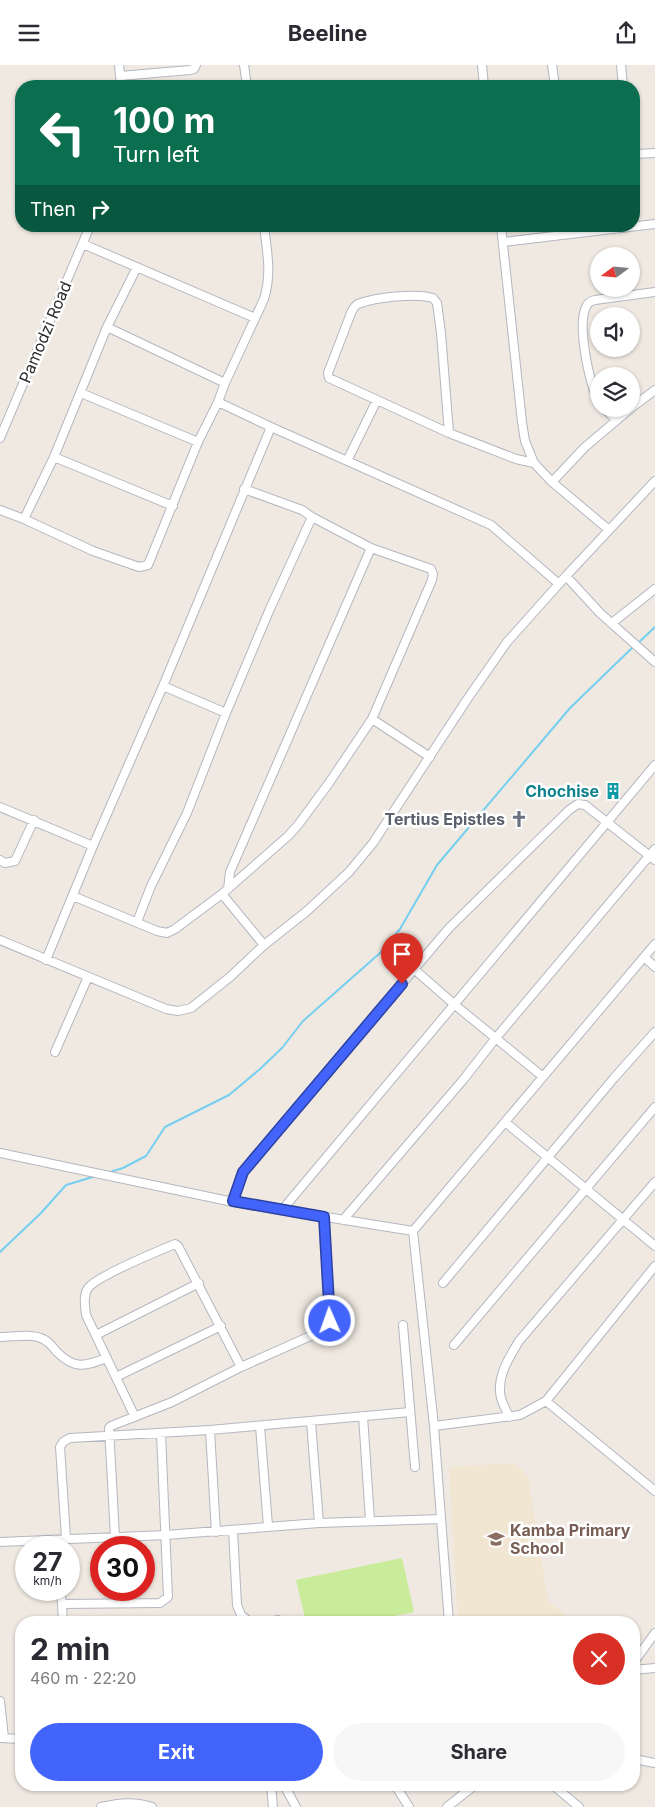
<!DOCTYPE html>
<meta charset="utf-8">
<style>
body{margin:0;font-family:Inter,sans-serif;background:#f7f7f7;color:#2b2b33;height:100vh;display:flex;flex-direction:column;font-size:19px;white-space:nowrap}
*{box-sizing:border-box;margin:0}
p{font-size:16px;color:#7c7c81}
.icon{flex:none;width:28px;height:28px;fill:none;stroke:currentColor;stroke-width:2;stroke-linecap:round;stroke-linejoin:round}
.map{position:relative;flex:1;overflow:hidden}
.sheet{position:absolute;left:15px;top:1551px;width:625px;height:175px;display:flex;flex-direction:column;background:#fff;border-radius:20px;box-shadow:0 1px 4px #0004}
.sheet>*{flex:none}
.hud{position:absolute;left:15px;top:15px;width:625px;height:152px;border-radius:20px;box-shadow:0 1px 4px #0004;background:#0b6e4f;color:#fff;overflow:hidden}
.needle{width:32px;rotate:254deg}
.tools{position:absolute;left:590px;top:182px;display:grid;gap:10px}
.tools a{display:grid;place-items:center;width:50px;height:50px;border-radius:50%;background:#fff;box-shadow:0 1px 4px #0004;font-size:25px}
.speed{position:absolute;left:15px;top:1471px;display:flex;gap:10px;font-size:25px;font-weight:700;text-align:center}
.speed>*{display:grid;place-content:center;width:65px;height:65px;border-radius:50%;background:#fff;box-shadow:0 1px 4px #0004;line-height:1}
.speed small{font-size:12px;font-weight:400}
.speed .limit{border:8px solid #d22;background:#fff;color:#111}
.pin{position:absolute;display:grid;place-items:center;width:42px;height:42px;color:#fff;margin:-51px -21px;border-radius:50% 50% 50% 0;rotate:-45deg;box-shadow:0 0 5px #0007}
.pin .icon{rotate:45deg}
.me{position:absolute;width:55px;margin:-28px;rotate:358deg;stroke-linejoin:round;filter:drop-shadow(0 0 4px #0008)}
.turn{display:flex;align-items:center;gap:18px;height:105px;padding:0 15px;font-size:22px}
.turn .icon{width:65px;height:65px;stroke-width:2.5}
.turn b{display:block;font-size:35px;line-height:42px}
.then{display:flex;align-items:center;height:48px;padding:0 15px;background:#0003;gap:10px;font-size:19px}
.round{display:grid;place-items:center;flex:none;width:52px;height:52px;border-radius:26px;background:#f7f7f7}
.head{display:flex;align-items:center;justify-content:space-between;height:85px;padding:0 15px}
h1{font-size:30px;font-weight:700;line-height:38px}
.action{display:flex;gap:10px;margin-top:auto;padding:10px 15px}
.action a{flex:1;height:58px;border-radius:30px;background:#4264fb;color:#fff;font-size:20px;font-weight:700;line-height:58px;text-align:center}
.action a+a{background:#f7f7f7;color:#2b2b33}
header{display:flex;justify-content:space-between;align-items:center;height:65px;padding:0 15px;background:#fff;font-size:22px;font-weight:700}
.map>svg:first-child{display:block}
.education{fill:#f0e6d1}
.pitch{fill:#c9ec9a}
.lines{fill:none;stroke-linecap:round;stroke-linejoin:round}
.stream{stroke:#75cff0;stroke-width:2}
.minor-casing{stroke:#b4b7c1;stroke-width:10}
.minor{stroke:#fff;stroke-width:8}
.route-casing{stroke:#2b41a3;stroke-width:12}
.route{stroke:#4264fb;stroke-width:9}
.labels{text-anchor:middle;stroke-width:5;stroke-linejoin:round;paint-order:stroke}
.street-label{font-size:16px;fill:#2e2e2e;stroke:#fff}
.culture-label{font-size:16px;font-weight:bold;fill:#0d838f;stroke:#fff;text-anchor:end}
.worship-label{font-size:16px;font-weight:bold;fill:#5b616d;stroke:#fff;text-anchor:end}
.education-label{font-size:16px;font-weight:bold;fill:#785e54;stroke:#fff;text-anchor:start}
</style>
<header><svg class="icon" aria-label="menu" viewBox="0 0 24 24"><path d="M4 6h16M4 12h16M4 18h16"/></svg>Beeline<svg class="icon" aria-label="share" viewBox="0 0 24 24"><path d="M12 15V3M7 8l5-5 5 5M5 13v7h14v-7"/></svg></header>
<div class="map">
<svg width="655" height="1742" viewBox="0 0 655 1742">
<rect width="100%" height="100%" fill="#efe9e1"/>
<path class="education" d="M515,1398L528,1411L548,1536L574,1557H458L449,1402Z"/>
<path class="pitch" d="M402,1493L414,1547L364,1557H306L296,1515Z"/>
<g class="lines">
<path class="stream" d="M637,579L655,562
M107,1108L123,1103L146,1091L165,1062L229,1030L260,1004L282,983L303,956L380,888L400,864L437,800L570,643L633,582
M0,1187L41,1148L66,1120L96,1111"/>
<g class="minor-casing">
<path id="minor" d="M119,0L121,21
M244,0L247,21
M482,0L484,21
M552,0L555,21
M621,0L623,21
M120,11L190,5L194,4L196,0
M634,87L636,89L655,88
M501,161L522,357L525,376L534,398L552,417L609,465
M503,177L655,159
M83,179L255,253
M107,262L225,318
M81,328L198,377
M599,336C589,319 577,260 586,242C588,237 591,236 595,235L655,227
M218,337L225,318L264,234C272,208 267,187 264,161
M631,343L655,325
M605,344L616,355
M449,368L441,268L437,238L433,233C416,228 376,232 358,239C354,241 353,244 351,248L328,308L329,313L449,368L516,394L534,398
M0,373L90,161
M54,392L173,441
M347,396L377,335
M552,417L585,382L630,344
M244,424L302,445L312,452
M0,445L24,454L93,486L139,502L148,500L198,377L218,337L271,362L491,460L559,519
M24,454L54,392L107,262L137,202
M566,511L600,548L655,597
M612,558L655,524
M163,621L226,648
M372,654L430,692
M0,742L93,781L46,895
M93,781L163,621L271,362
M0,795L5,798L15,796L34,755
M228,824L230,807L371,483
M222,829L264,880
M73,831L157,866L167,868L175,864L222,829L288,771L298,760L329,718L372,654L432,515L433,509L431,504L371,483L312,452L269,546L226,648L187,748L151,821L137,857
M0,875L166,944L178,946L191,943L230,912L264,880L307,846L349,807L373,778L468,633L507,577L566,511L655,416
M644,892L655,902
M415,905L455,940L542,1011
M55,987L88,912
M505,1057L655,1181
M0,1088L233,1137L413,1166
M233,1137L243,1107L449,863L569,745L578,739L585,740L655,795
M282,1145L655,700
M343,1155L463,1015L495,974L655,784
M443,1218L614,1013L655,967
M403,1260L415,1402
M96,1270L199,1218
M0,1272C13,1272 31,1268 43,1274C48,1276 53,1282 57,1287C75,1305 85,1301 107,1293
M454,1280L655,1042
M116,1312L221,1261
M546,1336L655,1426
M363,1351L370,1455
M135,1352L86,1250C85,1241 83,1231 88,1223C98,1211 158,1186 175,1179L178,1181L241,1302
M509,1352C507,1346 503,1340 501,1333C496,1312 509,1293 519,1276L655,1117
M311,1357L319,1458
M260,1361L268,1461
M434,1361L520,1350L546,1336L655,1201
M210,1365L216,1467
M233,1465L237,1540L241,1550L251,1558
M115,1472L109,1363L111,1361L172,1337L241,1302L324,1265L328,1262L330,1256L324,1152
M66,1473L60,1382L63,1377L70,1373L210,1365L410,1347
M0,1477L166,1470L319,1458L441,1454
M60,1525L62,1539L160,1538L168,1532L161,1368
M62,1539L63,1558
M270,1558L278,1555L283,1558
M449,1558L434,1361L413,1166L655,879
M634,1597L655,1568
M634,1605L655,1603
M0,1636L4,1673
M1,1673L21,1674
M634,1692L639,1695L655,1698
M271,1720L273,1742
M284,1720L296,1742
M395,1720L409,1742
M553,1720L579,1742
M101,1742C120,1738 134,1736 152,1742
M447,1742L475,1720"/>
</g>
<use href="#minor" class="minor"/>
</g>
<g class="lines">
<g class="route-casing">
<path id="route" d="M330,1256L324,1152L233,1136L243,1107L402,919"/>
</g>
<use href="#route" class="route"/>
</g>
<defs>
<g id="building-bare" transform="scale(1.35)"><path d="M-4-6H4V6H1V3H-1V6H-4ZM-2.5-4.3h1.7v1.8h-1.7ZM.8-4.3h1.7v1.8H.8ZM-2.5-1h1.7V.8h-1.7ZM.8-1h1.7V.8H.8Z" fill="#0f9aa8" stroke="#fff" stroke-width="2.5" paint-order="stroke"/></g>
<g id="church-bare" transform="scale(1.35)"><path d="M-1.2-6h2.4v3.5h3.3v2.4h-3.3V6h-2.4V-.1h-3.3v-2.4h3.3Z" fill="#6b7280" stroke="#fff" stroke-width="2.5" paint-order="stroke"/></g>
<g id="school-bare" transform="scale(1.35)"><path d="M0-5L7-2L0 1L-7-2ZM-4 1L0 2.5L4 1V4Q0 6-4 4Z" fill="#8d6e63" stroke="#fff" stroke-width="2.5" paint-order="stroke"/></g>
</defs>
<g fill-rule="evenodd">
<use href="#building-bare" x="613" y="726"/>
<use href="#church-bare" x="519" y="754"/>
<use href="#school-bare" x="496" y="1474"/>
</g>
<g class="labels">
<g class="street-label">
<text transform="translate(45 267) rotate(-67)" y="6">Pamodzi Road</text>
</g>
<g class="culture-label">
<text x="599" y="732">Chochise</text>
</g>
<g class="worship-label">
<text x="505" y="760">Tertius Epistles</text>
</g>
<g class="education-label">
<text x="510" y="1471">Kamba Primary<tspan x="510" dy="18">School</tspan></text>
</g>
</g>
</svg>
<div class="tools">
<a><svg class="needle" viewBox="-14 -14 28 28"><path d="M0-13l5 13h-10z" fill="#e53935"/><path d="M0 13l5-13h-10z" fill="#7c7c81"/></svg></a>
<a><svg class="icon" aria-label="sound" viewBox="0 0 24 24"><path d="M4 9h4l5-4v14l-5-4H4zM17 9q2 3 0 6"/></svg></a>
<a><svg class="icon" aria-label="layers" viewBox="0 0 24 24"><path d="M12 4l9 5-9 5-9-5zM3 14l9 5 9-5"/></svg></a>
</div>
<div class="speed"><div>27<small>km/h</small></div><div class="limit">30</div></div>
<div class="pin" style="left:402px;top:919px;background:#d93025"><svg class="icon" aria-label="arrive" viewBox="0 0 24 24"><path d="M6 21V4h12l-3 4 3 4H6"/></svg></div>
<svg class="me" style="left:330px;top:1256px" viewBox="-20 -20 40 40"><circle r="17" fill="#4264fb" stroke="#fff" stroke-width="3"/><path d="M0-11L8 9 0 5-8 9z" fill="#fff"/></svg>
<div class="hud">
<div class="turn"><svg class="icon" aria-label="left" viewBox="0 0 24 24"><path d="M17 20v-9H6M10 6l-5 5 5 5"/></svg><div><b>100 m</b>Turn left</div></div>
<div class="then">Then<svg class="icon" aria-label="right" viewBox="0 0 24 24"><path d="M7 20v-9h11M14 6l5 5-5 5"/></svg></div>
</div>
<section class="sheet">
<div class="head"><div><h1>2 min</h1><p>460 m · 22:20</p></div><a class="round" style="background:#d93025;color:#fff"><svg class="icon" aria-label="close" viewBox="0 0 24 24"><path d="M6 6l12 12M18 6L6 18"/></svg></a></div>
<div class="action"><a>Exit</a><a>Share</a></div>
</section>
</div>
